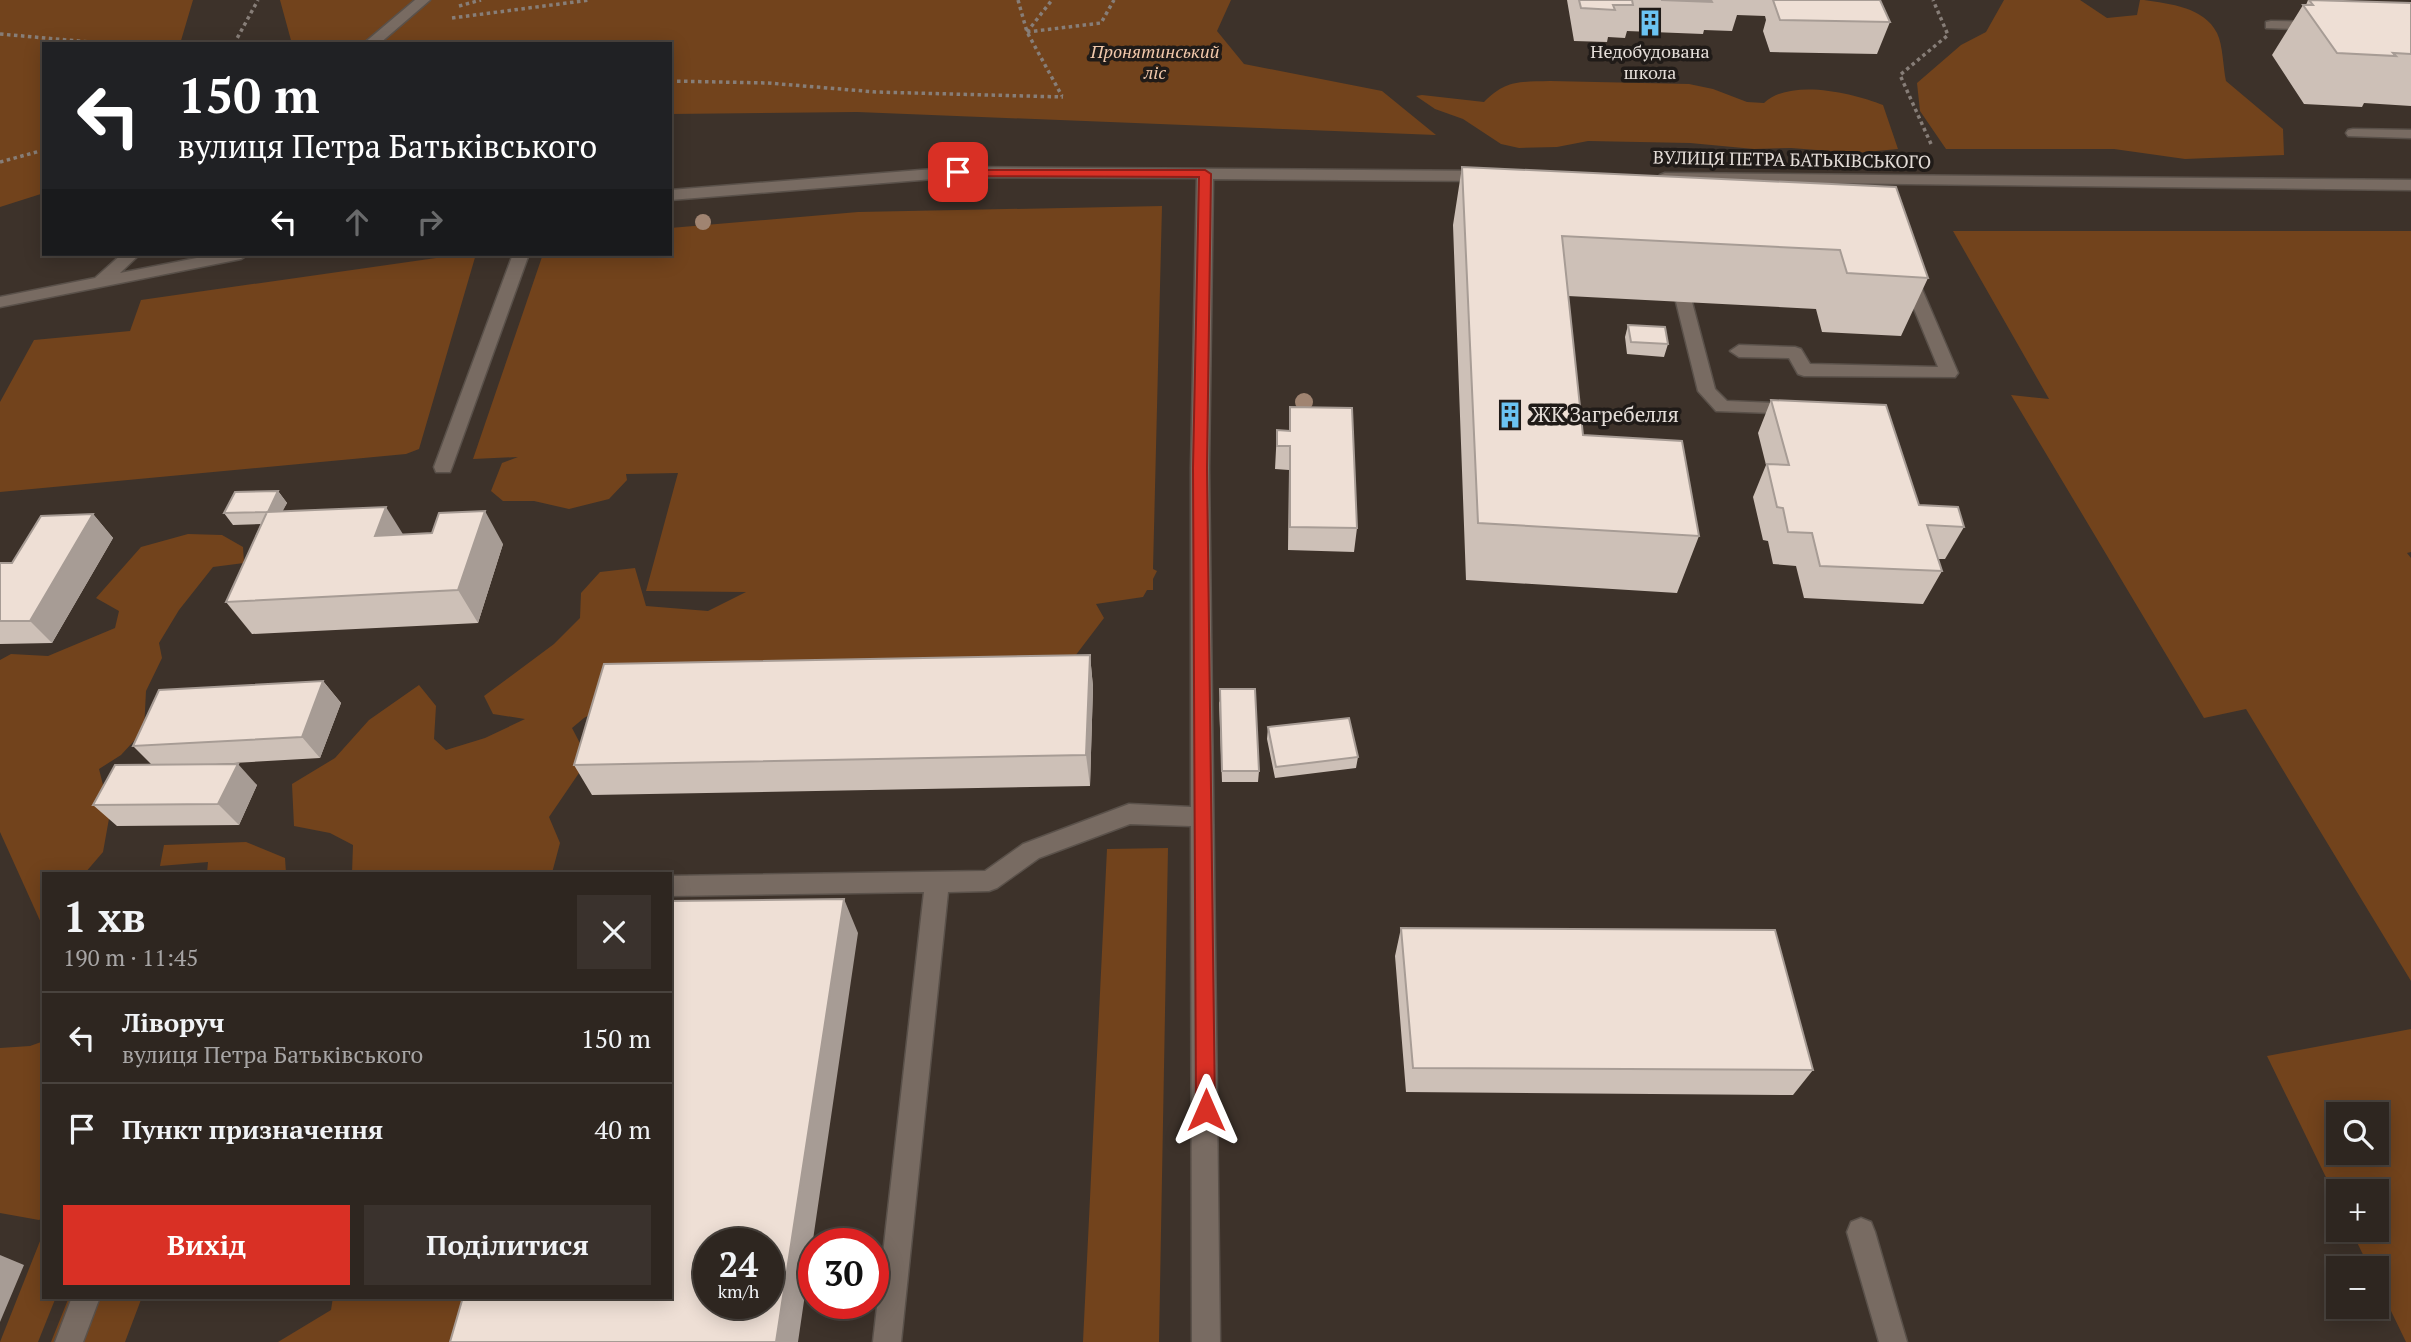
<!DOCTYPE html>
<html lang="uk">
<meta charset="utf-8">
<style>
body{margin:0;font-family:"PT Serif",serif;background:#3a322d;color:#f1f3f6;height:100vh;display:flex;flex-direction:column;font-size:26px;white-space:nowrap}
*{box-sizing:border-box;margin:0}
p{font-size:23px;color:#a7a5a5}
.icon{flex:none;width:38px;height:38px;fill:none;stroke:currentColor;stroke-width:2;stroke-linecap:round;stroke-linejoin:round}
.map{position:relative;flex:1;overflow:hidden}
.panel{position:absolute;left:42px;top:872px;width:630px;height:427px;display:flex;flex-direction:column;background:#2e2620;border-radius:0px;box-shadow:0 4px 18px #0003,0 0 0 2px #49433e}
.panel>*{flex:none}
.hud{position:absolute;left:42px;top:42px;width:630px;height:214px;border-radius:0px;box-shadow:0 4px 18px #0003,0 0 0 2px #49433e;background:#202124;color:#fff;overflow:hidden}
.tools{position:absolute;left:2326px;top:1102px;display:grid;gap:14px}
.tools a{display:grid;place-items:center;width:63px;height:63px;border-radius:0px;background:#2e2620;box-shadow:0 4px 18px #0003,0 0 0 2px #49433e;font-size:35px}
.speed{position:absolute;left:693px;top:1228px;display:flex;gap:14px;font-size:35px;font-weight:700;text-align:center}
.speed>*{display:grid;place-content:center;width:91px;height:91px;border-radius:50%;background:#2e2620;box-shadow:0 4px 18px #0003,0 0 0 2px #49433e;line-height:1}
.speed small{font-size:18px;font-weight:400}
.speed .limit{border:10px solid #d22;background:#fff;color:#111}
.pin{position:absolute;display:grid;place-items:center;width:60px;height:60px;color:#fff;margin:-30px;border-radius:14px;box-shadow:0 4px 10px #0006}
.me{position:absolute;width:77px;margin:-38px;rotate:0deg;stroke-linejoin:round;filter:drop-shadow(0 0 5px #0008)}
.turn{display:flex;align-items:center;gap:24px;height:147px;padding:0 21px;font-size:32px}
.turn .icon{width:91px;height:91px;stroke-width:2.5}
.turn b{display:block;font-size:49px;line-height:60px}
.lanes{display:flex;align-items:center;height:66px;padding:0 21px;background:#0003;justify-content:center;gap:35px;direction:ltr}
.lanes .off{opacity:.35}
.round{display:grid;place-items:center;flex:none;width:74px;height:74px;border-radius:0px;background:#3a322d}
.overview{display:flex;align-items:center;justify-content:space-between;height:119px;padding:0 21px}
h1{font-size:42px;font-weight:600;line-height:52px}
.action{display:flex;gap:14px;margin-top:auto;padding:14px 21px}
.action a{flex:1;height:80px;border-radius:0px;background:#d93025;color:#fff;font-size:28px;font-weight:600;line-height:80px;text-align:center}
.action a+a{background:#3a322d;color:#f1f3f6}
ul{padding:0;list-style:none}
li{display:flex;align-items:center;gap:21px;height:91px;padding:0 21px;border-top:2px solid #49433e}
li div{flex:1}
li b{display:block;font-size:26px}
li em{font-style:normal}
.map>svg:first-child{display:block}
.green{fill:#72431c;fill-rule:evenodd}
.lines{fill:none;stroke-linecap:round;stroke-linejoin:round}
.minor-casing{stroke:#5a514a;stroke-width:3}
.path{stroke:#877e78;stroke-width:3.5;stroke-dasharray:3.5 3.5;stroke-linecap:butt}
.minor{fill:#786b62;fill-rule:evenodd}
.tree{fill:#a08471}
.wall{fill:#cdc0b7}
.shaded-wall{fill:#a79c95}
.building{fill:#eedfd5;stroke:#a79c95;stroke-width:2;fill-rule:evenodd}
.route{fill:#d93025;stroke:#8d1f18;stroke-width:2}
.labels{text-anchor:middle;stroke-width:7;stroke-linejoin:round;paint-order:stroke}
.far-park-label{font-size:18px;font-style:italic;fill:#f1c8ab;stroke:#201b18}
.far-poi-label{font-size:18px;fill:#e4ddd8;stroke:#201b18}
.far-street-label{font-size:18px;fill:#e4ddd8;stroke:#201b18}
.poi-label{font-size:21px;fill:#e4ddd8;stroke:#201b18;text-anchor:start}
</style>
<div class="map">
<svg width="2411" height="1342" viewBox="0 0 2411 1342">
<rect width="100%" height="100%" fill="#3d322a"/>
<path class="green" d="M0,0H193L180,44H44V193L0,207Z
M280,0H1231L1217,31L1244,64L1382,91L1436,135L857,112L670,114V44H292Z
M2004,0H2080L2107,18L2137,15L2140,0H2144C2170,4 2204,7 2217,33C2223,45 2223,67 2226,81L2283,129L2284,155L2185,159L2114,149H1946L1920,111L1917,83L1961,45L1986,32Z
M1550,81L1689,84L1713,89L1747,102L1764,103C1790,78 1853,93 1883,105L1898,149L1855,153L1791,148L1754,149L1690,143L1588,141L1557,147L1519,148L1501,144L1463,119L1435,109L1416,96L1422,95L1484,102C1506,80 1519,82 1550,81Z
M1162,206L1153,569L1157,571L1153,579V590H1147L1143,597L1096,604L1104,618L1069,664L639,686L584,718L572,728L583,749L581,770L549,817L560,843L552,873H352L353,845L330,833L294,826L292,784L335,758L369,720L419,685L436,706L434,739L446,750L485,738L525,719L493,714L484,696L554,644L580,618L581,593L600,572L635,568L646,606L708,611L746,592L646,591L678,473L626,474L627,480L609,499L569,509L534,501H503L491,491L502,463L518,457L473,459L543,254H670V228L858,212Z
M1953,231H2411V552L2407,553L2411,558V981L2246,709L2204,718L2011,395L2049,399Z
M464,254H476L419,449L406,454L0,492V402L34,340L130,331L141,300Z
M188,534L222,535L243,547L244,563L213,567L179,610L159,643L162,658L146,691L144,730L121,755L99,769L110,813L103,852L85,873H44L42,925L0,832V660L11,654L48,656L115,628L119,611L96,598L141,547Z
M246,842L285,858L286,873H207L208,862L160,866L164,845Z
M1168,848L1159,1342H1083L1107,849Z
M2411,1029V1342H2406L2377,1282L2376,1269H2370L2351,1230H2376V1192H2338V1202L2267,1056ZM2338,1115H2376V1153H2338Z
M44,1041V1217L39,1220L0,1213V1048L30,1046Z
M44,1231V1297H56L38,1342H0Z
M69,1297H142L125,1342H51Z
M333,1297H480L465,1342H278L331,1310Z"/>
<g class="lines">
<g class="minor-casing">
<path id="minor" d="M415,0H430L379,44H363Z
M2271,21L2318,22L2325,26L2318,30L2266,28V22Z
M2353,129L2411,130V138L2348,136L2346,133L2348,130Z
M958,167L1490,171L1498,176L1490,181L1213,179L1209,468L1220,1342H1192L1191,826L1130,824L1039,858L997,888L989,891L948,892L901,1342H873L924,892L670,896V876L985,871L1023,844L1129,804L1191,807V468L1197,178L958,177L670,200V190Z
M1665,173L2411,180V190L1660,181L1657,178L1660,175Z
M122,254H140L120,273L217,254H249L241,259L0,307V297L95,278Z
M513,254H529L452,467L450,472H436L434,467Z
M1908,270L1916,275L1958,373L1955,377L1804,376L1798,374L1789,358L1739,357L1730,351L1739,345L1795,347L1801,349L1810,364L1938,367L1900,275Z
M1684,297L1692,302L1715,389L1727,401L1794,404L1800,406L1803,410L1800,414L1716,411L1698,391L1676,302Z
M1861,1218L1871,1222L1875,1232L1907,1342H1879L1847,1232L1851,1222Z
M72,1297H100L83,1342H55Z"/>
</g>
<path class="path" d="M1018,0L1027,32L1062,96
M459,6L481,0
M452,18L590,0
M1027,32L1101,23L1114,0
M1027,32L1052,0
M0,34L112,44
M234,44L258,0
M670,81L768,83L876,92L1063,97
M1931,144L1900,75L1948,35L1933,0
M0,162L44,150"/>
<use href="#minor" class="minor"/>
</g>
<g class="tree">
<circle cx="703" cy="222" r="8"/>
<circle cx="1304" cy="402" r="9"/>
</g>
<path class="wall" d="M1567,0H1880L1890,22L1877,54L1770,52L1763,31L1766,20L1765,16L1737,15L1732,31L1704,30L1703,34L1627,31L1625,38L1608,37L1607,42L1574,41Z
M2308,0L2411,3V106L2364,103L2362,107L2304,104L2272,55L2303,5H2306Z
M1462,167L1896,187L1928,278L1901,336L1822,332L1816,309L1568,296L1583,435L1699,536L1677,593L1466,580L1453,225Z
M1628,325L1668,344L1664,357L1627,354L1625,337Z
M1771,400L1919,505L1964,527L1945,559H1938L1942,571L1923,604L1804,598L1796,566L1773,564L1768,541L1763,540L1753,497L1766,465L1758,433Z
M1290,407L1357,528L1354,552L1288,550L1289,470L1275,469L1277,430L1289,431Z
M278,491L287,503L282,511L404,535L503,544L478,623L252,634L226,602L261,524L233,525L224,513Z
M93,514L113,538L52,643L0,644V563H12Z
M1090,655L1093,687L1090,786L592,795L574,765Z
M323,681L341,703L320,758L216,764L257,785L239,825L117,826L93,805L152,765L133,746Z
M1219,701L1259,771L1258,782H1222Z
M1268,727L1358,757L1356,768L1275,778L1267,739Z
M1401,928L1813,1070L1793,1095L1406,1092L1395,956Z"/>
<path class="shaded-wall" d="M278,491L287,503L276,524L268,512Z
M386,507L406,539L375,536Z
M485,511L503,544L478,623L458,590Z
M93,514L113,538L52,643L30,621Z
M1090,655L1093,687L1090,786L1086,755Z
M323,681L341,703L320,758L302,737Z
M238,764L257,785L239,825L218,804Z
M844,899L858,933L798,1342H776Z
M0,1255L24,1265L0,1322Z"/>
<path class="building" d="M1579,0H1632L1633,5H1613L1615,10L1581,8Z
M1661,0H1711L1712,2Z
M1773,0H1880L1890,22L1780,20Z
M2309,0L2411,3V54L2393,53L2396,56L2337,53L2303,5H2313Z
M1462,167L1896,187L1928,278L1847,273L1840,250L1562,236L1583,435L1682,441L1699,536L1478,523Z
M1628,325L1665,327L1668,344L1631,342Z
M1771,400L1886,405L1919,505L1958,507L1964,527L1927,525L1942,571L1820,566L1812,533L1788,532L1783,508L1777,507L1767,464L1789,465Z
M1290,407L1352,408L1357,528L1290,527V446H1277V430L1290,431Z
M278,491L268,512L224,513L235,492Z
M386,507L375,536L432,533L439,513L485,511L458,590L226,602L267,512Z
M93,514L30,621H0V563H12L41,516Z
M1090,655L1086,755L574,765L604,664Z
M323,681L302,737L133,746L159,690Z
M1220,689H1255L1259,771H1222Z
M1349,718L1358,757L1276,767L1268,727Z
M238,764L218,804L93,805L115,765Z
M844,899L776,1342H450L463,1297H670V901ZM709,1244H768V1304H709Z
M1401,928L1775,930L1813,1070L1413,1068Z"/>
<path class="route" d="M953,170H1205L1211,174L1207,468L1215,1110L1213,1116L1206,1119L1199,1116L1196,1110L1193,468L1199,177L958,176L952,172Z"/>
<defs>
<g id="building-bare" transform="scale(2.1)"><path d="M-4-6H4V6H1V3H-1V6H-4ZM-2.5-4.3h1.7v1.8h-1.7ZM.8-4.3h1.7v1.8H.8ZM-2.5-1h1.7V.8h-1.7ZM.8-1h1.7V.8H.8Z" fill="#6bc3f2" stroke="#201b18" stroke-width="2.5" paint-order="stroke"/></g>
</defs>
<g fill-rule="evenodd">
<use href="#building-bare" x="1650" y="23"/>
<use href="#building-bare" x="1510" y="415"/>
</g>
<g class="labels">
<g class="far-park-label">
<text x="1155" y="58">Пронятинський<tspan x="1155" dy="21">ліс</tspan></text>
</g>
<g class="far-poi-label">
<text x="1650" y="58">Недобудована<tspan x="1650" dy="21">школа</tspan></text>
</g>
<g class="far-street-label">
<text transform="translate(1792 160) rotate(1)" y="6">ВУЛИЦЯ ПЕТРА БАТЬКІВСЬКОГО</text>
</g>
<g class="poi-label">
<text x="1531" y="422">ЖК Загребелля</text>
</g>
</g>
</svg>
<div class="tools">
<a><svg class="icon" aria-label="search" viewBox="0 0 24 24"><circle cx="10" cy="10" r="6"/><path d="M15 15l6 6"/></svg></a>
<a>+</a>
<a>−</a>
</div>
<div class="speed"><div>24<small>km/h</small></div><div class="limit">30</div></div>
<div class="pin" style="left:958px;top:172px;background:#d93025"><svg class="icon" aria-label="arrive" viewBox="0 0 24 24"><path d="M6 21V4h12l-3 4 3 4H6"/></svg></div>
<svg class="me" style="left:1206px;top:1110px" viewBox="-20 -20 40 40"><path d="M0-17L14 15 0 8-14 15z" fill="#d93025" stroke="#fff" stroke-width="4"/></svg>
<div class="hud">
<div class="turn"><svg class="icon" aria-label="left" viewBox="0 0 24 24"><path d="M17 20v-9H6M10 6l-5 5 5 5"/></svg><div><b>150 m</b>вулиця Петра Батьківського</div></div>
<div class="lanes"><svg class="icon" aria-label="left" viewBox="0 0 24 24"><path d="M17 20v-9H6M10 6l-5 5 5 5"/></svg><svg class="icon off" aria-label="ahead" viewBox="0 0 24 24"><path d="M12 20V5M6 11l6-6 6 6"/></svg><svg class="icon off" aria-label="right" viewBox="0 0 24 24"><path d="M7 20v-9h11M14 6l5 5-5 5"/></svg></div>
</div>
<section class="panel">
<div class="overview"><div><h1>1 хв</h1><p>190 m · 11:45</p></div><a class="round"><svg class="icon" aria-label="close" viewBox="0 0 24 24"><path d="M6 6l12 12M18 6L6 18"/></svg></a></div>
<ul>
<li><svg class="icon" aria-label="left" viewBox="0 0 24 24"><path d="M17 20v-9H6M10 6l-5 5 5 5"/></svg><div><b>Ліворуч</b><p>вулиця Петра Батьківського</p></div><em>150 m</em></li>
<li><svg class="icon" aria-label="arrive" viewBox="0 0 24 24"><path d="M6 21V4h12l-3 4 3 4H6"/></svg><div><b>Пункт призначення</b></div><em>40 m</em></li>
</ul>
<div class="action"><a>Вихід</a><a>Поділитися</a></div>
</section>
</div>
